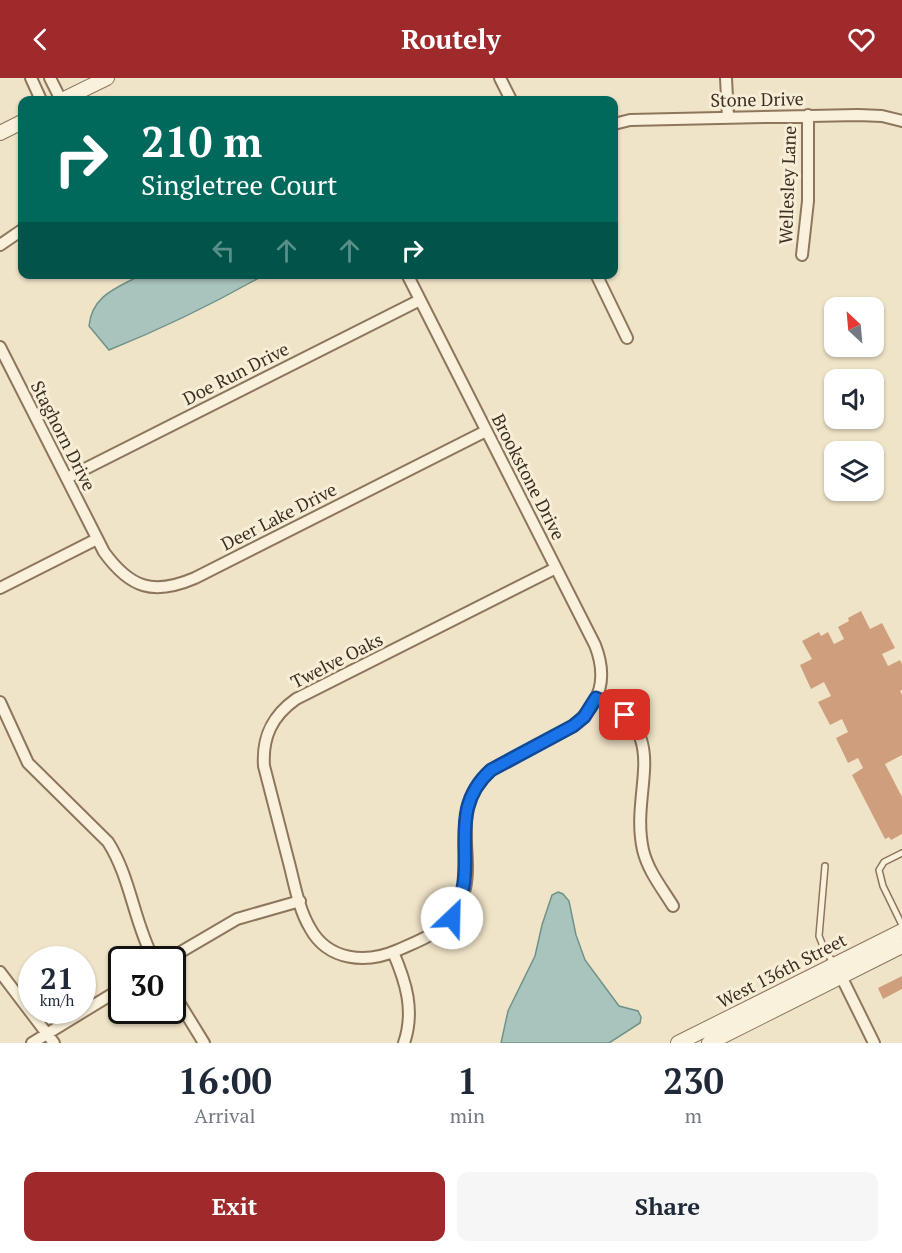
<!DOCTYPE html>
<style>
body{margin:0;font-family:"PT Serif",serif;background:#f6f6f7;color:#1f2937;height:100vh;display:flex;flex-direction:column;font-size:22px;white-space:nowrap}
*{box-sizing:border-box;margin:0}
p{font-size:20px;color:#747a83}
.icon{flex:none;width:33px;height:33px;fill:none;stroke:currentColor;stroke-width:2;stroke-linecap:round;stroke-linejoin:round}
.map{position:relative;height:965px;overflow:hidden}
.side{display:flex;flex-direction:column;background:#fff;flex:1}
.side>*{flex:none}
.banner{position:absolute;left:18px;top:18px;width:600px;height:183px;border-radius:12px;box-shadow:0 2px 4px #0004;background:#00695c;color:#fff;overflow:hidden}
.needle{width:39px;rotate:334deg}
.buttons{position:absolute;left:824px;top:219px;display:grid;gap:12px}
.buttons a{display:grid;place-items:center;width:60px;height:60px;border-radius:12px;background:#fff;box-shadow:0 2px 4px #0004;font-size:30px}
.speed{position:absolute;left:18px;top:868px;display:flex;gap:12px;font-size:30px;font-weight:700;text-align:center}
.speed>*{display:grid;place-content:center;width:78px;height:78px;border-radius:50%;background:#fff;box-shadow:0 2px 4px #0004;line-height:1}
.speed small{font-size:15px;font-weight:400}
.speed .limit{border:3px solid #111;border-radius:9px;background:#fff;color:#111}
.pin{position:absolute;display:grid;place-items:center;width:51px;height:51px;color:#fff;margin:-26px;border-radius:12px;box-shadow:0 3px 9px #0006}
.me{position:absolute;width:66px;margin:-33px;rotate:24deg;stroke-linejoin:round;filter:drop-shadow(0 0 4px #0008)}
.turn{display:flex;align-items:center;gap:21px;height:126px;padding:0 24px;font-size:27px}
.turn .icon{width:78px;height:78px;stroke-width:2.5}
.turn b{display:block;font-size:42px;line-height:51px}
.lanes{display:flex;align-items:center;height:57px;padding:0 24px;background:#0003;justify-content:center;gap:30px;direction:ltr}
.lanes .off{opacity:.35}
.eta{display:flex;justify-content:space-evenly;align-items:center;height:102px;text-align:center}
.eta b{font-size:36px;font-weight:800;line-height:42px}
.action{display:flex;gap:12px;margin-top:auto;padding:12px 24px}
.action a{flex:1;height:69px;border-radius:12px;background:#9e2a2b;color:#fff;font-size:24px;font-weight:800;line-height:69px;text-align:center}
.action a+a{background:#f6f6f7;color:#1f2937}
header{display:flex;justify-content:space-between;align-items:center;height:78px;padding:0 24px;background:#9e2a2b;color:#fff;font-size:27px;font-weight:800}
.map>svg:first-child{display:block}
.water{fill:#a9c4bc;stroke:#6f938a;stroke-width:1.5}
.building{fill:#cf9f7d}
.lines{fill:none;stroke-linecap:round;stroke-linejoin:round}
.service-casing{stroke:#8d765c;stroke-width:8}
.minor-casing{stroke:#8d765c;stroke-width:14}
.tertiary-casing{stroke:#8d765c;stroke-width:16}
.service{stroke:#faf1dc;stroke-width:5}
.minor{stroke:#faf1dc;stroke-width:10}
.tertiary{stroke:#faf1dc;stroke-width:14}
.route-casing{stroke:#114b97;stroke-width:15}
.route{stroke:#1a73e8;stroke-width:10}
.labels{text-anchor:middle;stroke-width:6;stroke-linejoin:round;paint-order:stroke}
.street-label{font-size:18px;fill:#3d2e20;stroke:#f7eed8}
</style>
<header><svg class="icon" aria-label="back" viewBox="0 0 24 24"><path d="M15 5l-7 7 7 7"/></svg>Routely<svg class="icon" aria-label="heart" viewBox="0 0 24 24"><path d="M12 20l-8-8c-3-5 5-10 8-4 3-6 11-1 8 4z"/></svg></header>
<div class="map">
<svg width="902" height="965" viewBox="0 0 902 965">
<rect width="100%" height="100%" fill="#f0e4c8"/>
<path class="water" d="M141,197V196L264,197C213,226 164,250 109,272L89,248C92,217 117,210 141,197Z
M558,814L563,816L569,823L576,857L585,882L619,928L638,933L641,939L640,945L609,965H501L508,933L535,878L542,847L552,817Z"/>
<path class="building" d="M861,533L870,551L882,545L895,570L882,576L888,588L900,582L902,586V612L900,613L902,617V677L885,686L902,719V756L891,762L889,759L885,761L852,697L863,690L858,680L848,685L836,660L848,654L842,641L830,647L818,624L831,618L824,604L811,611L800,587L812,581L802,563L819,554L821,558L828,554L834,566L844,561L838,549L849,543L848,540Z
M902,898V911L883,921L878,910Z"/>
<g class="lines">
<g class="service-casing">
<path id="service" d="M902,775L884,784L879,792L883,808L902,847
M825,788L819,858L825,873L834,885"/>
</g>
<g class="minor-casing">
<path id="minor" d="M31,0L41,22
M50,0L61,22
M500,0L511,22
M726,0L728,39
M614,46L630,42L858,37L882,38L902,43
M0,167L22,152
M802,177L808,123V37
M407,196L595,567C608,600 601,626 573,648L491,692C443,736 482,781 459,828C447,853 421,862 398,872C366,886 328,883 310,850C298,830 294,803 288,781C280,750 272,719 264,688C262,659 272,638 296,621L556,490
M596,196L627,260
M0,269L104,474C130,510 153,518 195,500L486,353
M67,400L420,222
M0,510L97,461
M596,620C676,654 629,709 643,772C648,793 662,810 673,828
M0,624L28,685L108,764C131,800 134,845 154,882
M393,874C406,904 415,933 404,965
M167,882L237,841L300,823
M838,892L874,965
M0,894L54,965
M172,913L204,965
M32,965L122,910"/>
</g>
<g class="tertiary-casing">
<path id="tertiary" d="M62,22L107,0
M0,55L22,44
M678,965L902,853
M709,965L902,868"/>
</g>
<use href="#service" class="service"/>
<use href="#minor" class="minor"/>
<use href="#tertiary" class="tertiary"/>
</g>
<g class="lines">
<g class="route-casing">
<path id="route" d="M452,840C483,788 442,736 491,692L573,648L584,639L596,620L612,627L625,637"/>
</g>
<use href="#route" class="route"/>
</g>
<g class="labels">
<g class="street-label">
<text transform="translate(757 22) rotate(-1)" y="6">Stone Drive</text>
<text transform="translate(788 107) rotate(-88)" y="6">Wellesley Lane</text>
<text transform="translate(236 296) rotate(-27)" y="6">Doe Run Drive</text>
<text transform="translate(63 358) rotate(63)" y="6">Staghorn Drive</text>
<text transform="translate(528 399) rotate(63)" y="6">Brookstone Drive</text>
<text transform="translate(279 439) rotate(-27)" y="6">Deer Lake Drive</text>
<text transform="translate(337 583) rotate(-27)" y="6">Twelve Oaks</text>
<text transform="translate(782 893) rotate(-27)" y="6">West 136th Street</text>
</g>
</g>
</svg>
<div class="buttons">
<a><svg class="needle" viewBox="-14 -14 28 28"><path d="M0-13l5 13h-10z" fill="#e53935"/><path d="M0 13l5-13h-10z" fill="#747a83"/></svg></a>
<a><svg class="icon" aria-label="sound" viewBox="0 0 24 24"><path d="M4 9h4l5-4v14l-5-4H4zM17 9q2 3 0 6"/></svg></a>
<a><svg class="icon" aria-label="layers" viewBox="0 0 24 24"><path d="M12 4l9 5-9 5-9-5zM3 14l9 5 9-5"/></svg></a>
</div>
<div class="speed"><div>21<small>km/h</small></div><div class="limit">30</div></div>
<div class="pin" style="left:625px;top:637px;background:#d93025"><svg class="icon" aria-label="arrive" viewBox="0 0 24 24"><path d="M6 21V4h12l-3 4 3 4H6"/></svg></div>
<svg class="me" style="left:452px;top:840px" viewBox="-20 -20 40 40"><circle r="19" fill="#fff"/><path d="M0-13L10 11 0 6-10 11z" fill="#1a73e8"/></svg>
<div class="banner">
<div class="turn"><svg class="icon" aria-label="right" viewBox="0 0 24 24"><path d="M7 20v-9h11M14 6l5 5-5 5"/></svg><div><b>210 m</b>Singletree Court</div></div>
<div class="lanes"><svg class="icon off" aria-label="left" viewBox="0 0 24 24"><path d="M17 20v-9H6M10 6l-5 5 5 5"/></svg><svg class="icon off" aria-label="ahead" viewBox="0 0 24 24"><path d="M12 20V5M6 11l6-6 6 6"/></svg><svg class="icon off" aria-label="ahead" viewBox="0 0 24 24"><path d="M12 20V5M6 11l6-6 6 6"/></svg><svg class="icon" aria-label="right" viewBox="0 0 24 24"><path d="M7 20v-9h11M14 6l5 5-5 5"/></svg></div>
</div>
</div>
<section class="side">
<div class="eta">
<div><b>16:00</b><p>Arrival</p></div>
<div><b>1</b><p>min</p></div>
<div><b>230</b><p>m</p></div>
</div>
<div class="action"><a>Exit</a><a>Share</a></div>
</section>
